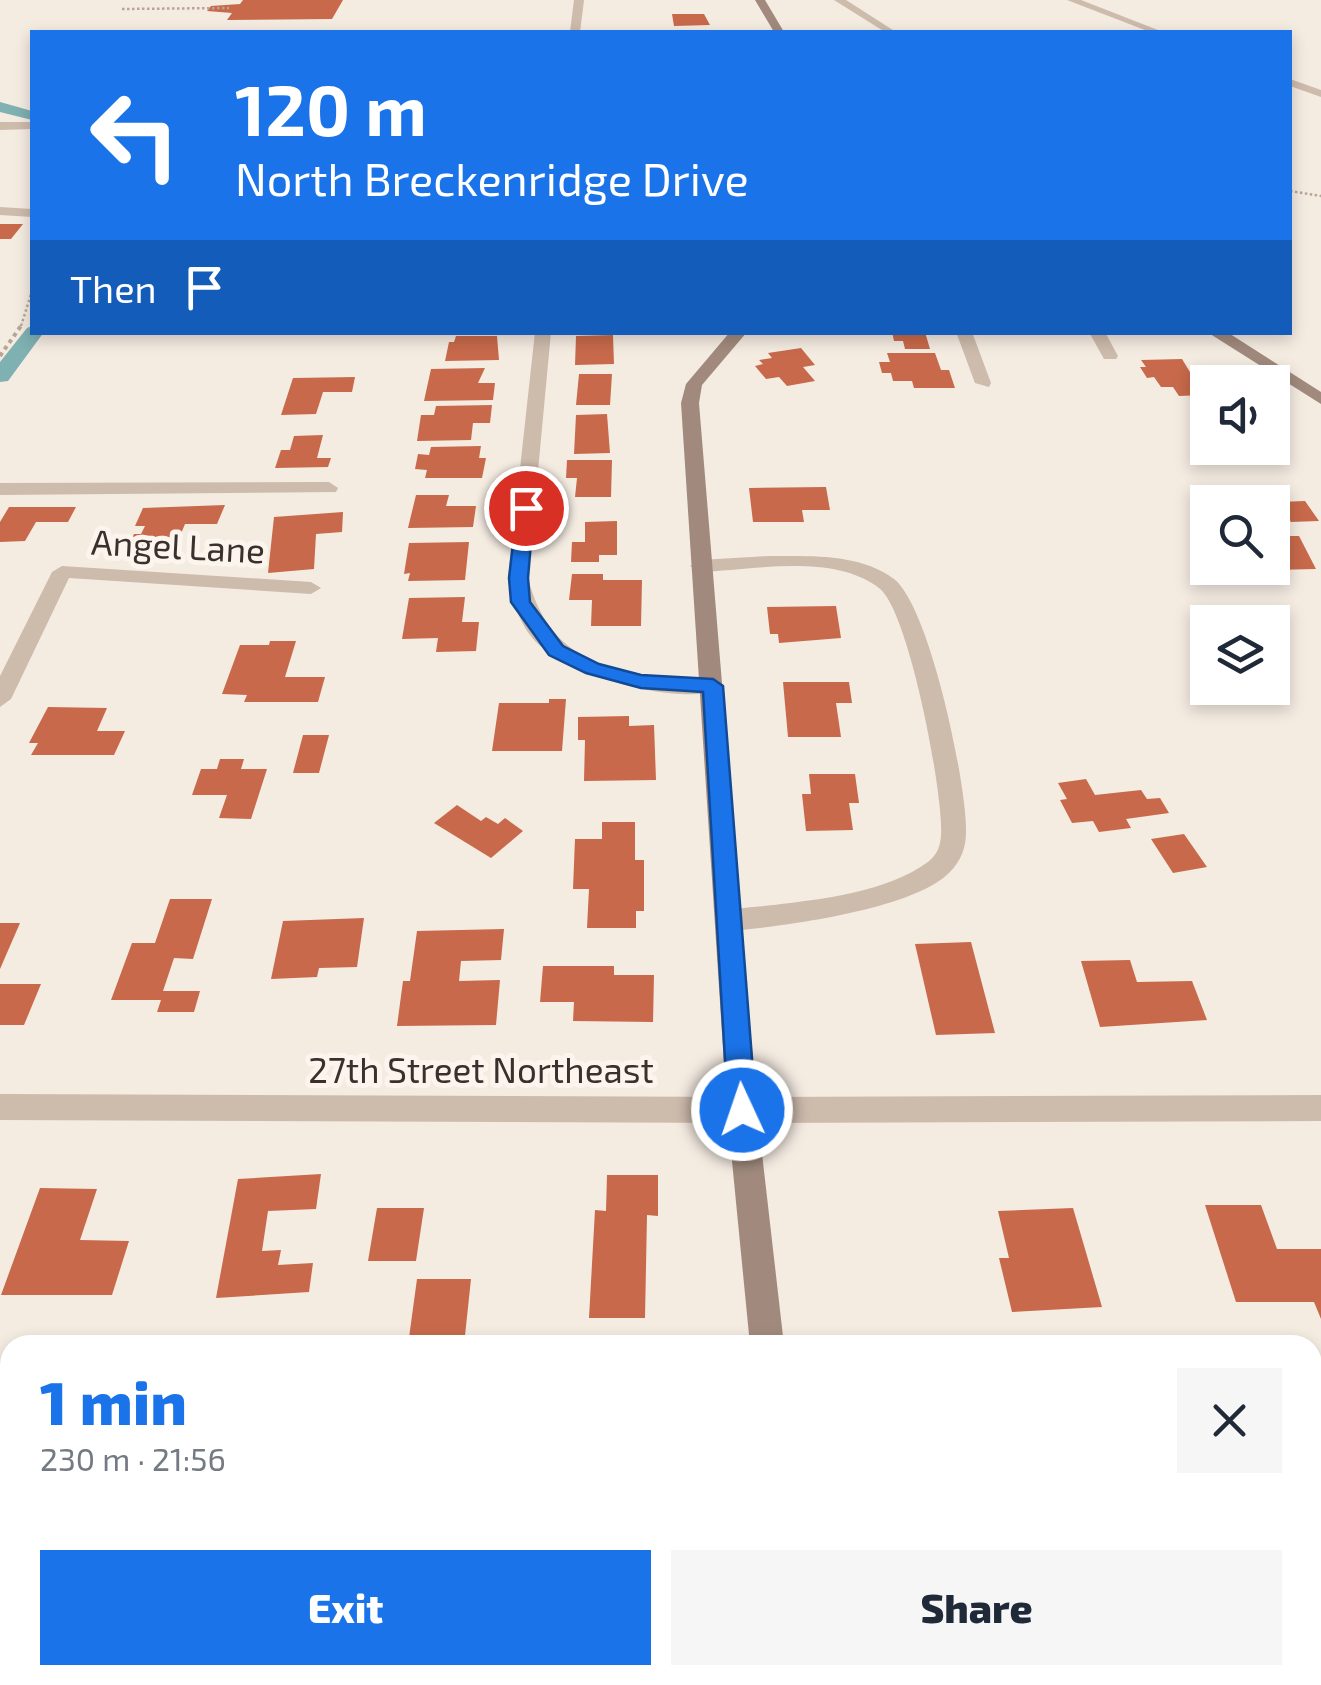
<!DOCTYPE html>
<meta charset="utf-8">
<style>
body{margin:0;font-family:"Exo 2",sans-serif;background:#f6f6f7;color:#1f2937;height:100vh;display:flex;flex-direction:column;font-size:38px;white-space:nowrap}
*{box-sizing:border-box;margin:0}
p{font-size:32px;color:#747a83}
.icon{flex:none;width:55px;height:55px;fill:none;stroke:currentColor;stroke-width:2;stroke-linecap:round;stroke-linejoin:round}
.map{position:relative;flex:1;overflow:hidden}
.sheet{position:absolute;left:0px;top:1335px;width:1322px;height:350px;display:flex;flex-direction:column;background:#fff;border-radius:30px 30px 0 0;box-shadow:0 5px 15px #0003}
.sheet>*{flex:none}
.hud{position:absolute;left:30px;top:30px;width:1262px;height:305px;border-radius:0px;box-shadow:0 5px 15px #0003;background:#1a73e8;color:#fff;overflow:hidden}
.tools{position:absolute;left:1190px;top:365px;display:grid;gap:20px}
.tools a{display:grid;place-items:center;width:100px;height:100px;border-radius:0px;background:#fff;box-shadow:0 5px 15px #0003;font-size:50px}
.pin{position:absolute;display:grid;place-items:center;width:85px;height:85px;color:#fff;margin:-42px;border:5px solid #fff;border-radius:50%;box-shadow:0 2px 10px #0007}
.me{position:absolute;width:110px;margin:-55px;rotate:357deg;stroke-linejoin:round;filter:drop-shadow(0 0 8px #0008)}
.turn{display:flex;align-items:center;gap:35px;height:210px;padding:0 40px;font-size:45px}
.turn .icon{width:130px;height:130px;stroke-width:2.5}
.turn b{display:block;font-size:70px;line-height:85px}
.then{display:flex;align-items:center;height:95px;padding:0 40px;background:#0003;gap:20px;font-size:38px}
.round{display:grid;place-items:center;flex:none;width:105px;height:105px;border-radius:0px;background:#f6f6f7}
.summary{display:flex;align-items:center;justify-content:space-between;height:170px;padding:0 40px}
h1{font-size:60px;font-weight:800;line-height:75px;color:#1a73e8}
.button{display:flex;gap:20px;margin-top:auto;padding:20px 40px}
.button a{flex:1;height:115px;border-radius:0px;background:#1a73e8;color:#fff;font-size:40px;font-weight:800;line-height:115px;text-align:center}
.button a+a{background:#f6f6f7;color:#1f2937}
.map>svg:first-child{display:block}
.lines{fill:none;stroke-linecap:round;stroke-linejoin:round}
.canal{fill:#7fb0b2;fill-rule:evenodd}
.building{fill:#c8694b}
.path-far1{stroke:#b9a596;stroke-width:2.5;stroke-dasharray:2.5 2.5;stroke-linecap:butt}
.path{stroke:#b9a596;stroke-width:4;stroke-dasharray:4 4;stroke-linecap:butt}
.minor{fill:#cdbbac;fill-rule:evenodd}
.tertiary{fill:#cdbbac;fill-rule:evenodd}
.secondary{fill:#a18a7d;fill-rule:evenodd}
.route{fill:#1a73e8;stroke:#114b97;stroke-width:2.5}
.labels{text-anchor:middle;stroke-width:10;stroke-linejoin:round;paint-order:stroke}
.street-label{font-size:35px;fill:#3b302b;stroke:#fbf5ee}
</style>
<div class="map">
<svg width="1321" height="1685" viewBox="0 0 1321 1685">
<rect width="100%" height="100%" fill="#f4ebe1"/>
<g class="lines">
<path class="canal" d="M0,102L32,111V120L0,112Z
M32,326V332H44L8,381L0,382V362L27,328Z"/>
</g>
<path class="building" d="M243,0H343L332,19L227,20L232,13L207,11L211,6L240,4Z
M672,14H704L710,25L674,26Z
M0,224H23L11,239H0Z
M892,332H925L930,349H905L903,341H894Z
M613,335L614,364L575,365L576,336Z
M456,336H497L499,360L445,361L449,342H454Z
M801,348L815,365L803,367L815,381L787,386L779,377L766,379L755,366L763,364L759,360L772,358L768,353Z
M887,353H935L941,370H949L955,388H914L912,381H893L891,373H882L879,362H890Z
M1182,359L1204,395L1179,396L1173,387H1161L1154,377L1147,378L1140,367H1146L1141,360Z
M485,368L478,383H495L493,400L424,401L431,369Z
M579,374H612L610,405H576Z
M355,377L352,392H323L316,414L281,415L293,378Z
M492,405L490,423H473L471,440L417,441L421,415H434L436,406Z
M607,414L610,453L574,454L576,415Z
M323,435L317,458H331L328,467L275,468L281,450H290L294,436Z
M481,446L479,458H486L482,478H425L427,470L415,469L418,454L429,455L431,447Z
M567,460H612L611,497H575L577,478H566Z
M826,487L830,510H802L804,522H753L749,488Z
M416,495H449L446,506H476L473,527L408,528Z
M1305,501L1319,521L1291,522L1278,502Z
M225,505L217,524H185L175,548H128L134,534H141L145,526H135L143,508Z
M9,507H76L68,522H36L25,541L0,542V522Z
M343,512L342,532L316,534L314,569L268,573L274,517Z
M617,521V555H599V562H571L572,542H585V522Z
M1272,536H1299L1316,569L1272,570Z
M469,542L465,580L408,581L410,573L404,574L409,543Z
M572,574H603V580H642L641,626H591L592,600H569Z
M465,597L462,622H479L476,651L436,652L438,638L402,639L409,598Z
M836,606L841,638L779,643L778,634H770L767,607Z
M270,641H296L285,677H325L318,702H244L247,695L222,694L240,645H269Z
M783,682H849L852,703H836L841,737H788Z
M549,699H566L562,751H492L499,703H549Z
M48,707L107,708L97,731H125L114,755H31L38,743H29Z
M629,716V726L654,725L656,780L584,781L585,740H578V717Z
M303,735H329L319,773H293Z
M220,759H244L241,769H267L251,819L219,818L227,795H192L201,769H217Z
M809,774H855L859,803H849L853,830L806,831L802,794H811Z
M1086,779L1095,795L1141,790L1147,799L1160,798L1169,813L1126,819L1131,828L1099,832L1093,821L1072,823L1060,800L1067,799L1058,783Z
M457,805L481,821L486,817L498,824L505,818L523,831L491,858L434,823Z
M602,822H635V860H644V911H636V928H587L589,889H573L575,839H602Z
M1184,834L1207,867L1173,873L1151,839Z
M170,899H212L193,959L174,958L163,991H200L194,1012H157L161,1000H111L132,943H155Z
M364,918L357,967L319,968L317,977L271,979L283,921Z
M0,923H20L0,969Z
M504,929L501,960L461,961L459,981L500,980L496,1025L397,1026L403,981H410L417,931Z
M971,942L995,1033L936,1035L915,944Z
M1130,960L1137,982L1192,981L1207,1020L1100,1027L1081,961Z
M543,966H614V975H654L653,1022L573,1021L574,1002H540Z
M0,984H41L24,1025H0Z
M321,1174L316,1209L268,1211L262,1251L281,1250L278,1265L313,1263L309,1292L216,1298L238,1179Z
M607,1175H658V1216L647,1215L645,1318H589L595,1210L606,1211Z
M40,1188L97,1189L80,1240L129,1241L112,1295H1Z
M1205,1205H1261L1277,1249H1321V1319L1314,1302H1236Z
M377,1208H424L416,1261H368Z
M1073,1208L1102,1307L1012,1312L999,1258H1009L998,1211Z
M417,1279H471L464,1345H408Z
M0,1390H10V1500H0Z
M1312,1473H1321V1673L1312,1674Z
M146,1675H215L213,1685H143Z
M546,1675H696L697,1685H545Z"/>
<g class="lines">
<path class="path-far1" d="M122,9L229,8
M1290,191L1321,196
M21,326L32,291"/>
<path class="path" d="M0,356L23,323"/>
<path class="minor" d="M574,0H584L580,32H570Z
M0,122H32V129L0,130Z
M0,207L32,209V217L0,215Z
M535,332H551L528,578C549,661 610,674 688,678C701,678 715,676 724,686L721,691C673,704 571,677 536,642C519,624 513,601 508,578Z
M956,332H972L991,383L989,387L975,383Z
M1089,332H1105L1118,356L1116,359H1104Z
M329,482L338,488L336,492L0,495V483Z
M769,556C810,556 860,553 894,579C930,607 967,785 966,832C966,848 961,861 949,873C911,910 784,926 731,931L722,927L718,920L722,913C738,907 757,907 774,905C823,899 887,892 928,862C937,855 940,847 941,836C944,796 909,610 879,588C833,553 754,570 700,572L690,566L700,560Z
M62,566L311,582L321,588L311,594L69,578L11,699L0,707V676L52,572Z
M1321,1095V1121L742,1123L731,1120L727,1110L731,1100L742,1097Z"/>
<path class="tertiary" d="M834,0H846L896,32H885Z
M1067,0H1081L1163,32H1150Z
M1290,79L1321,90V97L1290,86Z
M0,1094L742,1097L753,1100L757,1110L753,1120L742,1123L0,1120Z"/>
<path class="secondary" d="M755,0H765L784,32H774Z
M730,332H747L702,385L699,403L757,1110L784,1345H750L727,1110L681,403L686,384Z
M1207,332H1227L1321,392V404Z
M783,1675H823L824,1685H784Z"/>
</g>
<path class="route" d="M526,503L534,508L528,578L530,602L563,646L599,664L641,675L713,679L723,686L756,1110L752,1119L742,1122L732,1119L728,1110L703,692L641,688L586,673L549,655L511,602L509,578L517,508Z"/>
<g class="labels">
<g class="street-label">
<text transform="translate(178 547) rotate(3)" y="12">Angel Lane</text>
<text x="481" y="1083">27th Street Northeast</text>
</g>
</g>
</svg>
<div class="tools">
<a><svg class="icon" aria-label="sound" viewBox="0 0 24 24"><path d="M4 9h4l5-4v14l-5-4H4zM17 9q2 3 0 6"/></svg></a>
<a><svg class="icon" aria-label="search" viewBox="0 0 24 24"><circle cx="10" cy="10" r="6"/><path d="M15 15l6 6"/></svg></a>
<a><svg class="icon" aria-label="layers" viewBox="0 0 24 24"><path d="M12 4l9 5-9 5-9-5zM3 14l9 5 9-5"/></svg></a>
</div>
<div class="pin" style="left:526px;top:508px;background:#d93025"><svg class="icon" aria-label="arrive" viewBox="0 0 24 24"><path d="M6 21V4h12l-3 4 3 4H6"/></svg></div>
<svg class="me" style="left:742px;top:1110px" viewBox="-20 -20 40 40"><circle r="17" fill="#1a73e8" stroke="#fff" stroke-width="3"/><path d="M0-11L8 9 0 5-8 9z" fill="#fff"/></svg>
<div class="hud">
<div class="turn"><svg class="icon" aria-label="left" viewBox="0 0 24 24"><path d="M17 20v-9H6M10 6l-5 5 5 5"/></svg><div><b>120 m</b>North Breckenridge Drive</div></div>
<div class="then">Then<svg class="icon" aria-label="arrive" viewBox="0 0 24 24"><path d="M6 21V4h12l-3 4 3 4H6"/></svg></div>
</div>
<section class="sheet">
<div class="summary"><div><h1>1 min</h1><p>230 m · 21:56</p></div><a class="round"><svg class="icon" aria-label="close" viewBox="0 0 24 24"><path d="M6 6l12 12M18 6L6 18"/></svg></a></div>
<div class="button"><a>Exit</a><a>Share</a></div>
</section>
</div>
